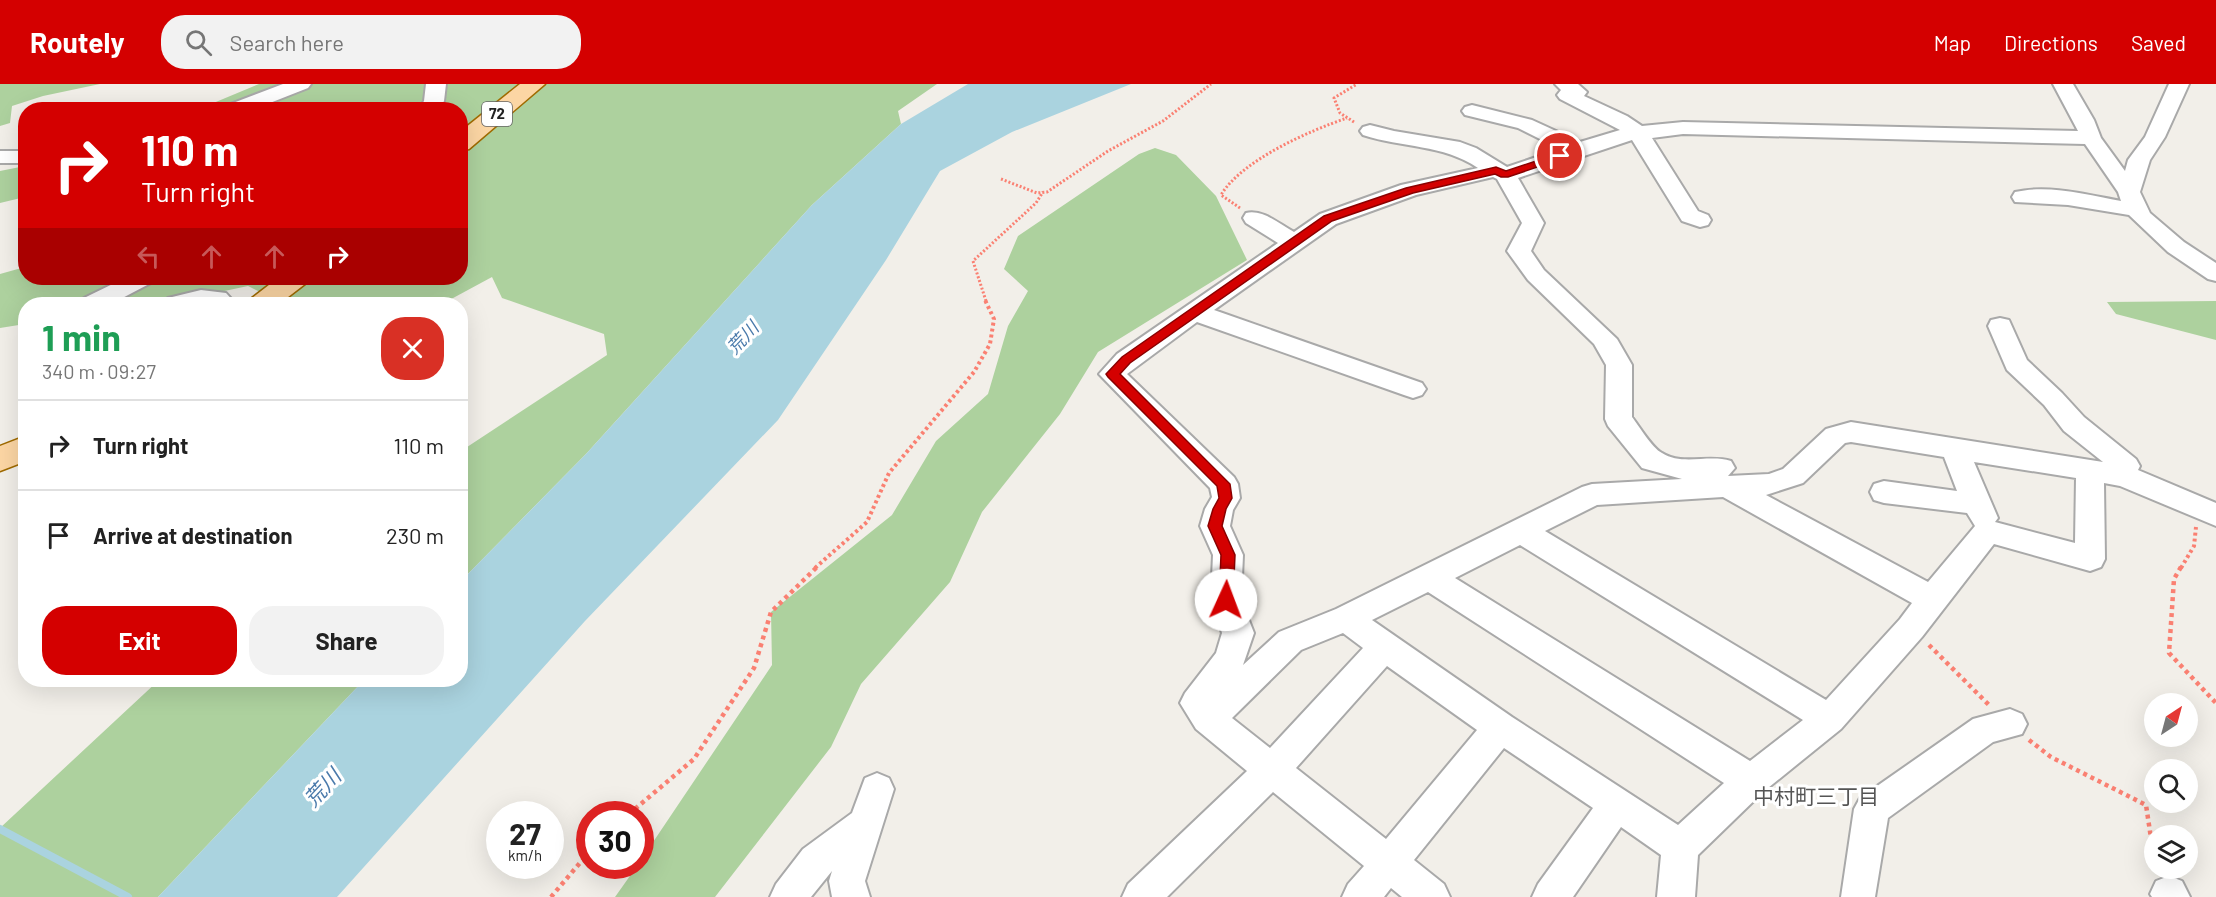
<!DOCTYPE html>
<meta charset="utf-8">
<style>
body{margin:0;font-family:Barlow,"Noto Sans JP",sans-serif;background:#f2f2f2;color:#222;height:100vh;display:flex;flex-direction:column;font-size:22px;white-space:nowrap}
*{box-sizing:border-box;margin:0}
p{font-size:20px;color:#767676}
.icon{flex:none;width:33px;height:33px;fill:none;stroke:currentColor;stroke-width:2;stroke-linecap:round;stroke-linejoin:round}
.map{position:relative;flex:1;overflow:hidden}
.side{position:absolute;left:18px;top:213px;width:450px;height:390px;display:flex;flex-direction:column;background:#fff;border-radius:24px;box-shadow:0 6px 24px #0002}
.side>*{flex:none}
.top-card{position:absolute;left:18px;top:18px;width:450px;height:183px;border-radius:24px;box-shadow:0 6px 24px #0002;background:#d40000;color:#fff;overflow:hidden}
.needle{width:39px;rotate:36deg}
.controls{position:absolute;left:2144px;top:609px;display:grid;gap:12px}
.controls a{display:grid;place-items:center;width:54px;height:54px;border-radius:50%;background:#fff;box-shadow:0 6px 24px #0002;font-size:30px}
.speed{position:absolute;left:486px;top:717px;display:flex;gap:12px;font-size:30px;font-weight:700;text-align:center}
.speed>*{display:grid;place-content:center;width:78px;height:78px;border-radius:50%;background:#fff;box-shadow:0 6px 24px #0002;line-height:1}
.speed small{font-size:15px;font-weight:400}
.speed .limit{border:9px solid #d22;background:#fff;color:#111}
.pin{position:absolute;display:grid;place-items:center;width:51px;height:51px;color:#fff;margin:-26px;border:3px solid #fff;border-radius:50%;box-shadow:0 2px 6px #0007}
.me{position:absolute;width:66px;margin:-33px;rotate:2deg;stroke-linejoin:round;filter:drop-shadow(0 0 4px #0008)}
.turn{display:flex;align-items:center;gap:21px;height:126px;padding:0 24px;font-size:27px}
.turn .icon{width:78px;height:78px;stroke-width:2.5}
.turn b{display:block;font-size:42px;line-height:51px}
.lanes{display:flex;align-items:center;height:57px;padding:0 24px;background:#0003;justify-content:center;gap:30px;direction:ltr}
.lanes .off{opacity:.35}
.round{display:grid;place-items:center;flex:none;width:63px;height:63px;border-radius:24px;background:#f2f2f2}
.head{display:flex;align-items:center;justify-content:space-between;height:102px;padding:0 24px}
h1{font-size:36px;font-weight:700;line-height:45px;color:#1e9e55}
.primary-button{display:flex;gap:12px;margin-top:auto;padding:12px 24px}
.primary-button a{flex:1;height:69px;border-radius:24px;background:#d40000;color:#fff;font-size:24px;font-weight:700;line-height:69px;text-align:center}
.primary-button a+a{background:#f2f2f2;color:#222}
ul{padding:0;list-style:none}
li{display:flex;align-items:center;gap:18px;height:90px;padding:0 24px;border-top:2px solid #e0e0e0}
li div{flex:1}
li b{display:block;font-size:22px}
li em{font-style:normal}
header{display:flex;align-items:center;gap:36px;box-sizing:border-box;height:84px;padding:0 30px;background:#d40000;color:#fff}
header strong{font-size:28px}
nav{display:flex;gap:33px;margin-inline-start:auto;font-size:21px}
.search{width:420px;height:54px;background:#f2f2f2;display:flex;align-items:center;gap:15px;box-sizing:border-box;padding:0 21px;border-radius:24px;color:#767676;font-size:22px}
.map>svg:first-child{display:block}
.forest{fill:#add19e}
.water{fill:#aad3df}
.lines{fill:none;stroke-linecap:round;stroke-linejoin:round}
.stream{stroke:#aad3df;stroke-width:8}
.minor-casing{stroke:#a9a9a9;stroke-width:4}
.major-casing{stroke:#a06b00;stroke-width:3}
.path-far2{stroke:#fa8072;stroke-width:3;stroke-dasharray:2 2;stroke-linecap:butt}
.path-far1{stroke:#fa8072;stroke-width:4;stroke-dasharray:3 3;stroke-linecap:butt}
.path{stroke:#fa8072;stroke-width:4.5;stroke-dasharray:4 4;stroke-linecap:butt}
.minor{fill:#fff;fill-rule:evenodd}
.major{fill:#fcd6a4;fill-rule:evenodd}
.route{fill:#d40000;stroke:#8a0000;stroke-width:1.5}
.labels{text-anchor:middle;stroke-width:6;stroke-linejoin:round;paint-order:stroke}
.shield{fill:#fff;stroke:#646464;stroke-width:1.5}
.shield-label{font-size:15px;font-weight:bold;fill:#222}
.water-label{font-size:18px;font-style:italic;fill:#4a7aab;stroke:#fff}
.near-water-label{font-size:21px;font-style:italic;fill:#4a7aab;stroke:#fff}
.near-neighbourhood-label{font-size:21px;fill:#555;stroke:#fff}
</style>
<header>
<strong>Routely</strong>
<div class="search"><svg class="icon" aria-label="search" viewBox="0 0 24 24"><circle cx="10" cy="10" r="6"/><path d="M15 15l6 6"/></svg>Search here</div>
<nav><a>Map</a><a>Directions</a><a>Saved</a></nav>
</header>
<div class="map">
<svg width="2216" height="813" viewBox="0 0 2216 813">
<rect width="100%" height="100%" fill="#f2efe9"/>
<path class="forest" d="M0,0H100L43,12L12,22L10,39L0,42Z
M259,0H937L898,27L901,40L812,121L586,370L461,497V367L607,271L604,250L502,214L492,193L442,220H284L248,202L163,220H26L25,240L0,244V190L25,183L26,194H460V26L199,25Z
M1155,64L1176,71L1216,112L1247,176L1098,268L1060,330L982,428L950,498L861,600L831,663L715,813H615L637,782H640L641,776L772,581L771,528L892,431L936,357L988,310L1008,242L1028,207L1004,185L1018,152L1139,70Z
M25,82V113L0,119V87Z
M2216,217V256L2116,230L2107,218Z
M159,596H364L158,813H0V744Z"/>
<path class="water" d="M968,0H1131L1012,48L940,87L886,176L778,336L585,537L337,813H158L364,596H460L461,497L586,370L812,121L901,40Z"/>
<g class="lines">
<path class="stream" d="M0,745L128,813"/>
<g class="minor-casing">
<path id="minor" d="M283,0H311L308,4L252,26H222L225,22Z
M426,0H446L444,17L439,26H418L424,17Z
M1555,0H1578L1587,8L1584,12L1627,32L1642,42L1683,38L2078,47L2053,0H2073L2094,36L2101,54L2125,87L2128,76L2145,53L2169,0H2189L2165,53L2150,76L2140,108L2150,129L2184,158L2216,179V197L2208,195L2168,168L2129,131L2068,121L2015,118L2012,113L2015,108C2049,100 2088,111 2121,117L2118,108L2085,60L1683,50L1652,54L1698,127L1708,131L1711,136L1708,141L1700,143L1682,137L1632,56L1518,94L1544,139L1531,167L1544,186L1617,255L1632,281V333C1639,342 1652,364 1662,369C1682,382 1709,370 1731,377L1735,384L1728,392L1769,390L1783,385L1826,345L1851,338L2103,378L2064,347L2044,321L2007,286L1988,242L1991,236L2000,234L2009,236L2027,276L2062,309L2084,333L2136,375L2140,382L2138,386L2216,419V442L2120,402L2104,399L2105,475L2101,483L2090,487L1994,460L1922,553L1841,645L1763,708L1698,771L1695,813H1657L1661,771L1621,743L1573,813H1532L1538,800L1593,724L1504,664L1414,776L1444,800L1450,813H1402L1391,804L1384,813H1342L1348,800L1364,782L1273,708L1167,813H1122L1128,800L1247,687L1196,645L1180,619L1185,609L1216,569L1222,549L1211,516L1213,471L1200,442L1205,425L1212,413L1210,404L1099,290L1117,270L1278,159L1246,139L1243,134L1246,129C1263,125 1279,140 1294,148L1320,130L1401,101L1478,84C1443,60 1402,64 1363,51L1360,47L1363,43L1370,41L1394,47L1460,58L1476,64L1507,83L1560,65L1518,44L1465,31L1462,27L1465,23L1472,21L1532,36L1580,58L1620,46L1560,15L1557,11L1561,6ZM1493,93L1497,95L1522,139L1507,167L1528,196L1594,260L1606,281L1605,335L1608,342L1642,384L1682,395L1592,400L1582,403L1336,525L1279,548L1243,581L1254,549L1241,516L1243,471L1230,442L1233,426L1240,414L1238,400L1234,393L1127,290L1197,238L1404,311L1413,314L1422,311L1426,305L1422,299L1214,226L1336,140L1416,111ZM1851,358L1944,373L1957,407L1884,397L1874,400L1870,408L1874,416L1884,419L1967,429L1975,442L1928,498L1766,411L1803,399L1845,359ZM1974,378L2076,394L2075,459L1995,438L1998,434ZM1723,413L1912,519L1900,535L1826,616L1545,447L1597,421ZM1520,461L1803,636L1750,677L1455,494ZM1428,508L1724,699L1678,741L1512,633L1372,536ZM1343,549L1363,564L1270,664L1232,634L1301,566ZM1387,582L1477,646L1386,755L1296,684Z
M0,67H26V79H0Z
M125,194H155L151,199L111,220H81L84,214Z
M201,206L226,209L236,220H165L168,214Z
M2010,625L2022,630L2027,640L2022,650L1993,658L1888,734L1875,813H1841L1854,725L1860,714L1973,635Z
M877,689L889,694L894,705L865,797L870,813H832L829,797L832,787L811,813H770L776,800L803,765L852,729L865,694Z
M2169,792L2182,797L2190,813H2152L2150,810L2156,797Z"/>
</g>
<g class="major-casing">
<path id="major" d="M520,0H545L469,65L460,67V48Z
M278,194H309L305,200L279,220H248L252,214Z
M26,352V377L0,387V362Z"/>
</g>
<path class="path-far2" d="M1354,38L1340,29L1334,14L1357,0
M1001,95L1037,109L1047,108L1108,67L1163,37L1211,0
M1240,124L1221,111C1242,76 1309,47 1347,34
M986,217L973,177L1036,119L1043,108"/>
<path class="path-far1" d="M815,484L867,438L889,389L974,288L990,260L994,235L985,216
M2181,484L2194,462L2196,443"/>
<path class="path" d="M2181,483L2174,495L2169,569L2216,619
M1929,561L1990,622
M2029,656L2051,673L2146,721L2154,774
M629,730L694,675L754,584L771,528L817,483
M551,813L590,767"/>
<use href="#minor" class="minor"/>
<use href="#major" class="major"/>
</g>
<path class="route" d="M1560,69L1564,70V74L1508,93H1501L1495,90L1413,109L1332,137L1130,279L1120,290L1230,400L1232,414L1226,425L1222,442L1235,471L1233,516L1231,521H1221L1219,516L1221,471L1208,442L1213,425L1219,414L1217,402L1108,293L1106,290L1122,273L1324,132L1406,104L1496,83L1506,87Z"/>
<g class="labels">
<rect class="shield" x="482" y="18" width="30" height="24" rx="4.5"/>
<g class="shield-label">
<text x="497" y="35">72</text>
</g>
<g class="water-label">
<text transform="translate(743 254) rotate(-47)" y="6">荒川</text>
</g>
<g class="near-water-label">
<text transform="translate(323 704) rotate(-47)" y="7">荒川</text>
</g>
<g class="near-neighbourhood-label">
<text x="1816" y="720">中村町三丁目</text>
</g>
</g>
</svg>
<div class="controls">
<a><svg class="needle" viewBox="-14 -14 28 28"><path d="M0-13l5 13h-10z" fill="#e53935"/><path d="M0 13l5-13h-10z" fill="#767676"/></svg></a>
<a><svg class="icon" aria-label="search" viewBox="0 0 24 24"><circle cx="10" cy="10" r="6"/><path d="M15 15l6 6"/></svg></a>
<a><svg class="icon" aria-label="layers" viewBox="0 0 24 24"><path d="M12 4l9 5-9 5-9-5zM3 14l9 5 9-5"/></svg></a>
</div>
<div class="speed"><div>27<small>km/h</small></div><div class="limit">30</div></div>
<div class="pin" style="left:1560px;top:72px;background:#d93025"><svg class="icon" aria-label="arrive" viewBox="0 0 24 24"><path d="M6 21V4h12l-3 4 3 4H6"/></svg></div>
<svg class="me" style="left:1226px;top:516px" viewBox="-20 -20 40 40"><circle r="19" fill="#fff"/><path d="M0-13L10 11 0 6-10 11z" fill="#d40000"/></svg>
<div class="top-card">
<div class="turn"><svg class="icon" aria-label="right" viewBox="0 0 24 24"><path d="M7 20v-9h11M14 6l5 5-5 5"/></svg><div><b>110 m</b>Turn right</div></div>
<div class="lanes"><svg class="icon off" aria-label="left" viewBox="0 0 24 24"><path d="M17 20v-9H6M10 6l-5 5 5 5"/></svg><svg class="icon off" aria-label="ahead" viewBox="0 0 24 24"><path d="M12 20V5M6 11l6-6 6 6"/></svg><svg class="icon off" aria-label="ahead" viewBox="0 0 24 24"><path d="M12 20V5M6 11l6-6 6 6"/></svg><svg class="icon" aria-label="right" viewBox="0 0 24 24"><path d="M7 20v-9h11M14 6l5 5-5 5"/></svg></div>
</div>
<section class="side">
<div class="head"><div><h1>1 min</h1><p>340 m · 09:27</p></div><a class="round" style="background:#d93025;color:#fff"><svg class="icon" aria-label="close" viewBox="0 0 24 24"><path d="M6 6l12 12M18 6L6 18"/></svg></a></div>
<ul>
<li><svg class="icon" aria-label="right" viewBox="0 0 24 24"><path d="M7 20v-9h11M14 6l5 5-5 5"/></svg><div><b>Turn right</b></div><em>110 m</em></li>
<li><svg class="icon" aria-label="arrive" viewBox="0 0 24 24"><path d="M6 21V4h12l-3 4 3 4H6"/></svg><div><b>Arrive at destination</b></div><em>230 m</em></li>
</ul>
<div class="primary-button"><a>Exit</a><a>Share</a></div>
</section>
</div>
